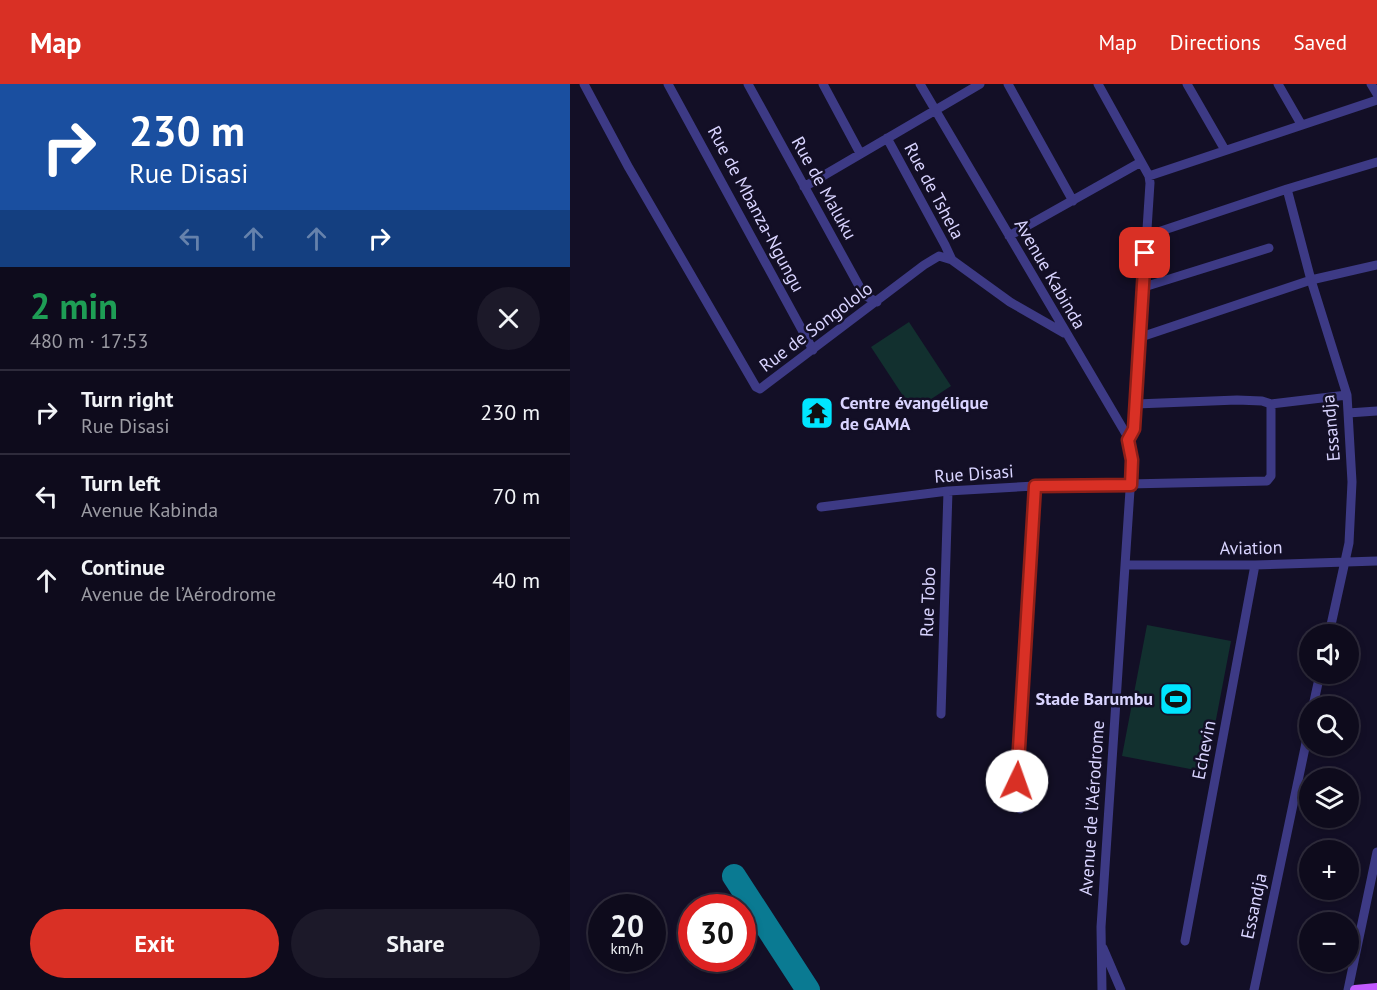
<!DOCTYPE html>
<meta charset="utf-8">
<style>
body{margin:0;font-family:"PT Sans",sans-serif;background:#1c1929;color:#f1f3f6;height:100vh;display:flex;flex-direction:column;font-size:22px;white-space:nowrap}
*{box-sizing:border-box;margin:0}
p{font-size:20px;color:#9b9ba3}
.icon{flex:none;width:33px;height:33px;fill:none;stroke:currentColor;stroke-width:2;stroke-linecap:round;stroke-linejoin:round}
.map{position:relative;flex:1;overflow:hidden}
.drawer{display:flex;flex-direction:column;background:#0e0b1c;width:570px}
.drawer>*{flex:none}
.banner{background:#1a4fa0;color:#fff;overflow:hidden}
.buttons{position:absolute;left:729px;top:540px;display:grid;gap:12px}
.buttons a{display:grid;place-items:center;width:60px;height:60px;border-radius:50%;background:#0e0b1c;box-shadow:0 3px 9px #0003,0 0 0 2px #2e2b3b;font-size:30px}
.speed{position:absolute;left:18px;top:810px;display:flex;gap:12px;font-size:30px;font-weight:700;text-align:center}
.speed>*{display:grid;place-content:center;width:78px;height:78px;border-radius:50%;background:#0e0b1c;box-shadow:0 3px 9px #0003,0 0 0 2px #2e2b3b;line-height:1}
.speed small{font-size:15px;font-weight:400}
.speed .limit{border:9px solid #d22;background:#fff;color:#111}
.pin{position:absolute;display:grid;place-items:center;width:51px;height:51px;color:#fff;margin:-26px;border-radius:12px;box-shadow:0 3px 9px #0006}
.me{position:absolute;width:66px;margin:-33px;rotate:3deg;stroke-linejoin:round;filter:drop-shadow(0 0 4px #0008)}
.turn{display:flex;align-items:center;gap:21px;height:126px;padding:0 30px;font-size:27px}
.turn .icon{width:78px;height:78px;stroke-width:2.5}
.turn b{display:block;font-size:42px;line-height:51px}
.lanes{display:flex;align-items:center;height:57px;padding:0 30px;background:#0003;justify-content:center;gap:30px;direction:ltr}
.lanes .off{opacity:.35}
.round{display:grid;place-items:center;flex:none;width:63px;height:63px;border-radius:32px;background:#1c1929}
.overview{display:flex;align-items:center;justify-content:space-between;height:102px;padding:0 30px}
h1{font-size:36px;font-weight:700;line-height:45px;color:#1e9e55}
.cta{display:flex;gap:12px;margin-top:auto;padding:12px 30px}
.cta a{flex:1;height:69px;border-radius:36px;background:#d93025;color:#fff;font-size:24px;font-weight:700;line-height:69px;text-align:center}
.cta a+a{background:#1c1929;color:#f1f3f6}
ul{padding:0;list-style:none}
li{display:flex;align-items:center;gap:18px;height:84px;padding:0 30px;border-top:2px solid #2e2b3b}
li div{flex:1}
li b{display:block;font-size:22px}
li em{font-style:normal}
header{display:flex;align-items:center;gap:36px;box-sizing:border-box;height:84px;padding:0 30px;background:#d93025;color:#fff}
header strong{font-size:28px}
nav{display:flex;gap:33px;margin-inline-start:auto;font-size:21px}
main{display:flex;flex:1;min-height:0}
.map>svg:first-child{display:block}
.green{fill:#12302f}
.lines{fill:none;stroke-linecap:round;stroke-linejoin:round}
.taxiway{stroke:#0a7a92;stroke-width:24}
.minor{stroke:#3d3a85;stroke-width:9}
.major{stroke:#c25bff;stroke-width:10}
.route-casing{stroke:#8d1f18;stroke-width:15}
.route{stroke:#d93025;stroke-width:10}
.labels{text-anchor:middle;stroke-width:5;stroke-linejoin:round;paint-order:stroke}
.street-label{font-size:18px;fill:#d9d4ff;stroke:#130f26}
.poi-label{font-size:18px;font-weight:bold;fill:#d9d4ff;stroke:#130f26;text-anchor:start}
</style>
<header>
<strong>Map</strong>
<nav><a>Map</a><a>Directions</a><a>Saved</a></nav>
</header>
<main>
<section class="drawer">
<div class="banner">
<div class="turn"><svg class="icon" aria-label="right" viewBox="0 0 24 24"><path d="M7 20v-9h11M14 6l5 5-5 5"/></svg><div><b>230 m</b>Rue Disasi</div></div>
<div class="lanes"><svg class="icon off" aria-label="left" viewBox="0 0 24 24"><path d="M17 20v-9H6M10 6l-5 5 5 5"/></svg><svg class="icon off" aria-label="ahead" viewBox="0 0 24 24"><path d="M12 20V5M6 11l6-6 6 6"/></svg><svg class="icon off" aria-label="ahead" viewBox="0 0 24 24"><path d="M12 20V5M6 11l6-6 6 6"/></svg><svg class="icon" aria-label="right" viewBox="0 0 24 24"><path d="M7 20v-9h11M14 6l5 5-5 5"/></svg></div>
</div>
<div class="overview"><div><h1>2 min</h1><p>480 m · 17:53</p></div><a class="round"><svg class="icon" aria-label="close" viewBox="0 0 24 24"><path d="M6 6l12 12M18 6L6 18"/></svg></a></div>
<ul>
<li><svg class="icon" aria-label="right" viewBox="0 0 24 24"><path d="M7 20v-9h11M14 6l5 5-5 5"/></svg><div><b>Turn right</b><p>Rue Disasi</p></div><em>230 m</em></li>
<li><svg class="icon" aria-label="left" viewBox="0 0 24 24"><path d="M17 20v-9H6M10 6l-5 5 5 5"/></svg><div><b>Turn left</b><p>Avenue Kabinda</p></div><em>70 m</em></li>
<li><svg class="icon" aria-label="ahead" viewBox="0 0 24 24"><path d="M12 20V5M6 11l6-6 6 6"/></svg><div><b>Continue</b><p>Avenue de l’Aérodrome</p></div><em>40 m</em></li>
</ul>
<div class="cta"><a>Exit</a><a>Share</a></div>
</section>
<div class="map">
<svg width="807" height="906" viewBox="0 0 807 906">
<rect width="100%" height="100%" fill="#130f26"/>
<path class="green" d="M339,238L381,302L343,327L301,263Z
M577,541L661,557L636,688L552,672Z"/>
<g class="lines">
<path class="taxiway" d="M164,792L238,906"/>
<path class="minor" d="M14,0L59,84L186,303L190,305L354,181L369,172L382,176L440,218L494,249
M98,0L243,266
M178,0L294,211L307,218
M253,0L290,69
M350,0L559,355L562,376L531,843L532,906
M438,0L503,117
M528,0L579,92L580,99L564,345L559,355
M617,0L655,66
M708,0L731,40
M801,0L807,10
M317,54L375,161L382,176
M579,92L807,16
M234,103L410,0
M717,105L741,196L777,311L782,398L779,459L759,550
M439,152L571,78
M576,152L717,105L807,78
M574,203L699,164
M571,253L741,196L807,181
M566,320L667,316L692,317L701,320L777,311
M778,329L807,327
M251,423L378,407L465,402L697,397L701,392V320
M555,481H685L807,477
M743,622L750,590
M371,630L378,407
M450,725L447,697L465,402
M615,857L685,481
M533,864L551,906
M684,906L740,640
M778,906L807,768"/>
<path class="major" d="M785,906L807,904"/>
</g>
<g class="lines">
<g class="route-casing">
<path id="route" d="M447,697L465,402L561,401L562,376L558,356L564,345L575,169"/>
</g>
<use href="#route" class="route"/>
</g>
<defs>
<g id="temple-square" transform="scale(1.725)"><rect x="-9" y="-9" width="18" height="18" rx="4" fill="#00e5ff" stroke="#130f26"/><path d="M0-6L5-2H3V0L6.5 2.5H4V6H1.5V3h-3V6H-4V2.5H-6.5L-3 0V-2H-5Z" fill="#111"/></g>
<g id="stadium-square" transform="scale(1.725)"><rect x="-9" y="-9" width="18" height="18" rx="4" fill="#00e5ff" stroke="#130f26"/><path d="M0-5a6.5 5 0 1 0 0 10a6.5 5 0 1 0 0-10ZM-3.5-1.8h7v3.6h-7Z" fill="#111"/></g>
</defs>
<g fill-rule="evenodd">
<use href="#temple-square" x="247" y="329"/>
<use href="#stadium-square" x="606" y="615"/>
</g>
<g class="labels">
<g class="street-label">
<text transform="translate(254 104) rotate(61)" y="6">Rue de Maluku</text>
<text transform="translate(364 107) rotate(62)" y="6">Rue de Tshela</text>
<text transform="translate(186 125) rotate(62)" y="6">Rue de Mbanza-Ngungu</text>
<text transform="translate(480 190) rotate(60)" y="6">Avenue Kabinda</text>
<text transform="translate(246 243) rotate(-37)" y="6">Rue de Songololo</text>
<text transform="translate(761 344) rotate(-95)" y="6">Essandja</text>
<text transform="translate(404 390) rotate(-4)" y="6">Rue Disasi</text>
<text transform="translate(681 464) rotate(-1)" y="6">Aviation</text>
<text transform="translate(358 518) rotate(-88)" y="6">Rue Tobo</text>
<text transform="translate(634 666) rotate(-79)" y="6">Echevin</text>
<text transform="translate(522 724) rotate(-86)" y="6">Avenue de l’Aérodrome</text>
<text transform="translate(684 822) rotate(-78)" y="6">Essandja</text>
</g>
<g class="poi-label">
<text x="270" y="325">Centre évangélique<tspan x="270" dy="21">de GAMA</tspan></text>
<text x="583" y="621" text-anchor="end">Stade Barumbu</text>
</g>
</g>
</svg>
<div class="buttons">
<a><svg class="icon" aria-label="sound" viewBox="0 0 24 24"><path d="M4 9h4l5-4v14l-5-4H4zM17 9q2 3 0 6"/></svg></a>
<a><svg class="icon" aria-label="search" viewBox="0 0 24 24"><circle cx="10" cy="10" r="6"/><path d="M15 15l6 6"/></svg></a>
<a><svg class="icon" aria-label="layers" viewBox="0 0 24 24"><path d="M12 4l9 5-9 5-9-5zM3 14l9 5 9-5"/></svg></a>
<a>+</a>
<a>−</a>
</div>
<div class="speed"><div>20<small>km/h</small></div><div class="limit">30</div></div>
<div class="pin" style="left:575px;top:169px;background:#d93025"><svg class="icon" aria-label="arrive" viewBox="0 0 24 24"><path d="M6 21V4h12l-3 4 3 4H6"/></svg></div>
<svg class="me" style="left:447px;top:697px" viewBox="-20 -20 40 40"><circle r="19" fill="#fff"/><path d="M0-13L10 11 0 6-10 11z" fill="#d93025"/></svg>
</div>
</main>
